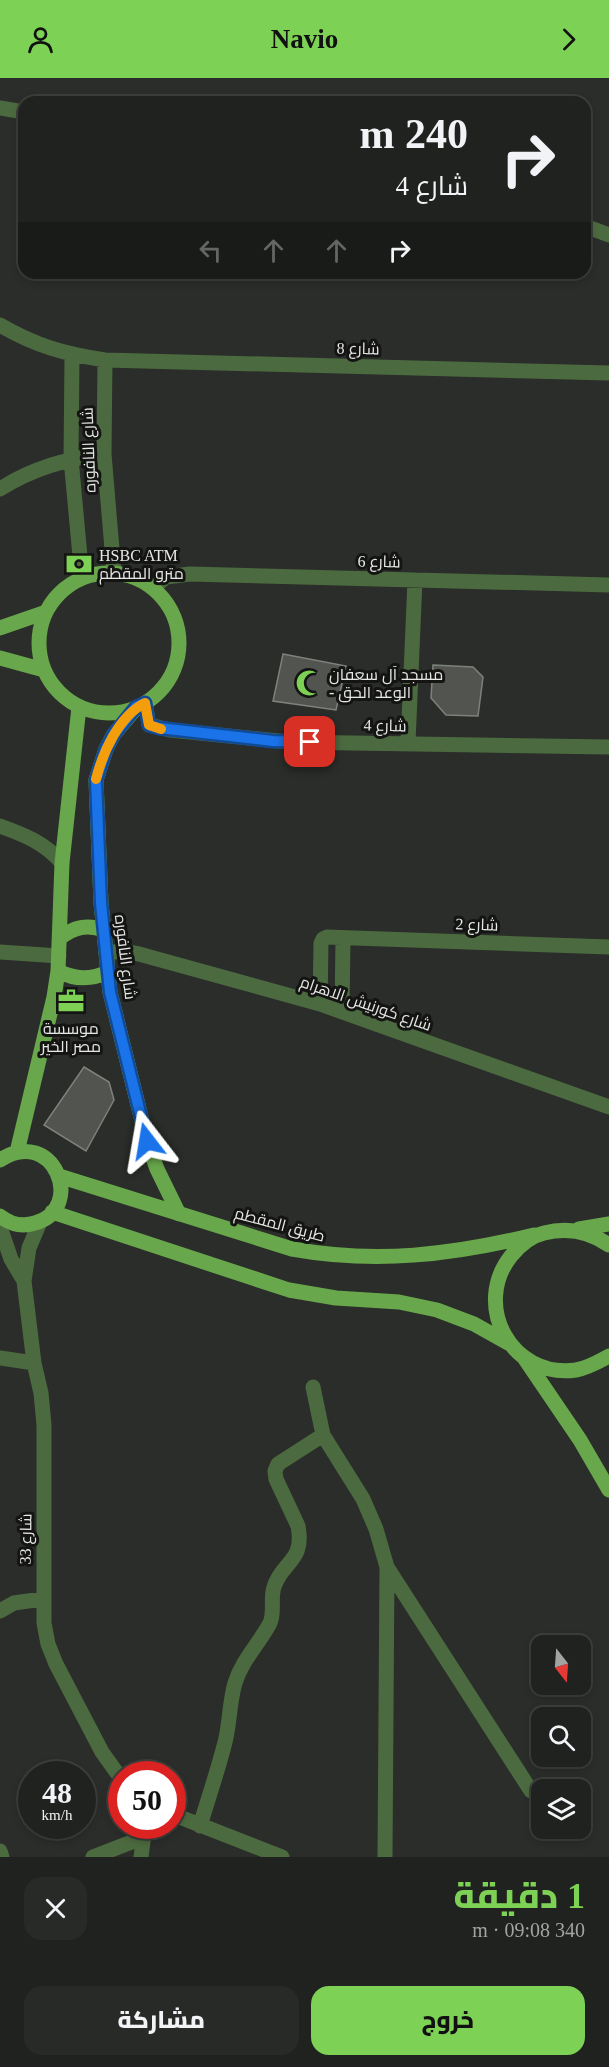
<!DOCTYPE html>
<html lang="ar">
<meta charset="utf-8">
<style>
body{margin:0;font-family:"Times New Roman",Cairo,serif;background:#282a28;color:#f1f3f6;direction:rtl;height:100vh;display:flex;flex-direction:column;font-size:22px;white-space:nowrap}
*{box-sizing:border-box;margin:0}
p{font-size:20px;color:#a2a4a4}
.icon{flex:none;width:33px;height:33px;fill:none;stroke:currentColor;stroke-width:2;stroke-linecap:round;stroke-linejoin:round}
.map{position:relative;height:1779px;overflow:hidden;direction:ltr}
.details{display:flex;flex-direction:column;background:#20221f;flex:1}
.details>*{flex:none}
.banner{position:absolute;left:18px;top:18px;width:573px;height:183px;border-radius:18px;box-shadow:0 3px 9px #0003,0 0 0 2px #3d3f3d;direction:rtl;background:#20221f;color:#f1f3f6;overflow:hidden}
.needle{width:39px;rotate:163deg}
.fabs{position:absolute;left:531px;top:1557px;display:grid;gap:12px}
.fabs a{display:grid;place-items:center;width:60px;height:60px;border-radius:12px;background:#20221f;box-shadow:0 3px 9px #0003,0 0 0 2px #3d3f3d;font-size:30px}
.speed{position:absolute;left:18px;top:1683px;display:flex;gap:12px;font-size:30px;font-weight:700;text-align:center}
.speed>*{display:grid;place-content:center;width:78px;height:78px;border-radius:50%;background:#20221f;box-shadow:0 3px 9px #0003,0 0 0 2px #3d3f3d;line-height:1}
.speed small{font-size:15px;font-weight:400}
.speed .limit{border:9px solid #d22;background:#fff;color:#111}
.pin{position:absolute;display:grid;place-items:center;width:51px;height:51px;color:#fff;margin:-26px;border-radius:12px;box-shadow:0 3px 9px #0006}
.me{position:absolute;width:66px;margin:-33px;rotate:346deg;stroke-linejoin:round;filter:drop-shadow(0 0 4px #0008)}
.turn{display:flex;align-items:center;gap:21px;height:126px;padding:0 24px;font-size:27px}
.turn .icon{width:78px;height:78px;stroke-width:2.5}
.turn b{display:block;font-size:42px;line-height:51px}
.lanes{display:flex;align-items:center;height:57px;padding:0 24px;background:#0003;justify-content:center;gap:30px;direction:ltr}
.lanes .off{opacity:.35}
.round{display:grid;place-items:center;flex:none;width:63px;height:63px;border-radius:18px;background:#282a28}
.headline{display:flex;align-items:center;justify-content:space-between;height:102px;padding:0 24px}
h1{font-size:36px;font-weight:800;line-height:45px;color:#7dd154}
.primary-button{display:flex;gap:12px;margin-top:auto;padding:12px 24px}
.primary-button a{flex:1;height:69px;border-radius:18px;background:#7dd154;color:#111;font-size:24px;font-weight:800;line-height:69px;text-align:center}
.primary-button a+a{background:#282a28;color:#f1f3f6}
header{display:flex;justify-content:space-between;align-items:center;height:78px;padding:0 24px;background:#7dd154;color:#111;font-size:27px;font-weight:800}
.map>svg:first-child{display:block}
.building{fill:#51544f;stroke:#7e827d;stroke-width:1.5}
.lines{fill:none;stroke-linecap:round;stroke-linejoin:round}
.minor{stroke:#4c6a3f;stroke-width:15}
.major{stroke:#68a74b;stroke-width:15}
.route-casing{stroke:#114b97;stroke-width:15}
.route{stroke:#1a73e8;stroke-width:10}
.slow{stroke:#f59e0b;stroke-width:10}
.labels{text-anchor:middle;stroke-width:6;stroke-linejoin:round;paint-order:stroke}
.street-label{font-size:16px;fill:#e6e8e5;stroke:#141513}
.poi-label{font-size:16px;fill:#e6e8e5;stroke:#141513;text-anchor:start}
</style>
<header><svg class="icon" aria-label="forward" viewBox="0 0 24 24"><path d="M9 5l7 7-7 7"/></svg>Navio<svg class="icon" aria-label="person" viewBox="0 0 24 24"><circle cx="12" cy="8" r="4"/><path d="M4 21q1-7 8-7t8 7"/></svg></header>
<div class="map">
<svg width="609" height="1779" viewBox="0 0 609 1779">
<rect width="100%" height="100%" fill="#2a2d29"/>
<path class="building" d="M283,576L346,588L336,632L273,623Z
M433,587L473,589L483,599L478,638L446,637L431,620Z
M84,989L109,1004L114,1022L86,1073L44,1047Z"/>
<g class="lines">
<path class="minor" d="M0,30L24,34
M585,148L609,157
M0,247C36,268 65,276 105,282L609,295
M72,277L71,381L82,500
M105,282L104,376L114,495
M0,411C33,390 66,381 104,376
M153,510L166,499L190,496L609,507
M145,625L149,647L170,652L289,664L609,669
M408,665L415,502
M0,748C25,757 45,765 62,785
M0,874L59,878
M106,875L122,873L139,876L320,926L609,1029
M320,926L321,865L323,861L327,859L609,869
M342,934L343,860
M40,1144L29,1170L24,1203L34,1285L41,1315L44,1347V1545L48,1566L56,1586L102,1674L122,1702
M0,1149L11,1181L24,1203
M0,1280L34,1285
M313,1309L323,1357L363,1421L376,1451L387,1489L385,1779
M387,1489L531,1713
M0,1533L14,1525L42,1521
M172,1736L282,1779
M200,1748C208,1721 217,1695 224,1668C230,1648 229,1625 235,1605C242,1582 259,1566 270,1545C275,1534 270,1521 274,1509C282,1483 305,1484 298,1448L276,1401L275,1393L278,1386L323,1357
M0,1773L2,1779
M93,1779L142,1760
M141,1779L145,1748"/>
<path class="major" d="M39 565a70 70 0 1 1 140 0a70 70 0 1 1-140 0Z
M0,550L46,534
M0,580L44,592
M137,629L114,656L106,671L96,702L101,825L110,914L147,1063L157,1091L179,1136
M60,860C74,849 87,846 104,852
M58,893C75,902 91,902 108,894
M17,1074L54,919L58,893L62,785L79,629
M0,1082C53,1047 87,1130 35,1145C22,1149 10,1146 0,1138
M59,1098L292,1171C376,1186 452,1177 534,1157
M52,1134L289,1212L336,1220L399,1224L437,1232L474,1246L508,1265
M579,1151L609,1146
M609,1167C589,1153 568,1149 544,1155C531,1158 520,1167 511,1178C472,1227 511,1301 576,1292C588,1290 598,1284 609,1278
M525,1281L580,1362L609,1412"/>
</g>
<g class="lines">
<g class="route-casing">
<path id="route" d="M147,1063L110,914L101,825L96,702L106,671L114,656L136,629L145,625L149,647L159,650L273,663L310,664"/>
</g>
<use href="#route" class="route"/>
<path class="slow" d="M96,701C103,674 119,638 145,625L149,647L161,651"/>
</g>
<defs>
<g id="bank-bare" transform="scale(2.07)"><path d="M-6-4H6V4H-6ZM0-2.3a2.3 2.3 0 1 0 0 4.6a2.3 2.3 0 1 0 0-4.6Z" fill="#7dd154" stroke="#141513" stroke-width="2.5" paint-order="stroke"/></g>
<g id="mosque-bare" transform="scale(2.07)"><path d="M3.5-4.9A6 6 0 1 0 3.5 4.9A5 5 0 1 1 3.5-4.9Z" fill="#7dd154" stroke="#141513" stroke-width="2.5" paint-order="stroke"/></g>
<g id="office-bare" transform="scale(2.07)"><path d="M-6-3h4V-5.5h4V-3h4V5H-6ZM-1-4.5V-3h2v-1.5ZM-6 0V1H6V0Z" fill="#7dd154" stroke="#141513" stroke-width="2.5" paint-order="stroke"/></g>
</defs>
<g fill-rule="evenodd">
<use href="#bank-bare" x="79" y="486"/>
<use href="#mosque-bare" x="309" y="605"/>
<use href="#office-bare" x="71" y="923"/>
</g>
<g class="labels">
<g class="street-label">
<text transform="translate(358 270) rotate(1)" y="6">شارع 8</text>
<text transform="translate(88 372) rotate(-92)" y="6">شارع النافوره</text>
<text transform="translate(379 483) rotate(1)" y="6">شارع 6</text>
<text transform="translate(385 647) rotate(1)" y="6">شارع 4</text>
<text transform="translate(477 846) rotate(2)" y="6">شارع 2</text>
<text transform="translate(126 879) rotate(83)" y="6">شارع النافوره</text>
<text transform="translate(366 925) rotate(19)" y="6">شارع كورنيش الاهرام</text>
<text transform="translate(280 1146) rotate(15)" y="6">طريق المقطم</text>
<text transform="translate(25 1461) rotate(-89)" y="6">شارع 33</text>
</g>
<g class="poi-label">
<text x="99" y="483">HSBC ATM<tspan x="99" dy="18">مترو المقطم</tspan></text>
<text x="329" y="602">مسجد آل سعفان<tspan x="329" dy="18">- الوعد الحق</tspan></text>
<text x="71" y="956" text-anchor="middle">موسسة<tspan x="71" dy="18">مصر الخير</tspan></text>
</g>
</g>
</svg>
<div class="fabs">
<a><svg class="needle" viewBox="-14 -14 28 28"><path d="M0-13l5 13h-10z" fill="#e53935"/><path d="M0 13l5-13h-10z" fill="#a2a4a4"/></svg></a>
<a><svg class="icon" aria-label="search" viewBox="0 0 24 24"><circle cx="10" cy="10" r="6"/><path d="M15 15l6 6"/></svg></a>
<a><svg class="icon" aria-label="layers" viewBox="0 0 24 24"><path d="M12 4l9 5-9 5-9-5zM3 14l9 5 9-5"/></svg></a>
</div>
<div class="speed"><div>48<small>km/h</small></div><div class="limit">50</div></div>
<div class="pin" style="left:310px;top:664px;background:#d93025"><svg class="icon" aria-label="arrive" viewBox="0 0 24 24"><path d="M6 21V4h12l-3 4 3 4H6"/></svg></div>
<svg class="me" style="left:147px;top:1063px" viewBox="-20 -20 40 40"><path d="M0-17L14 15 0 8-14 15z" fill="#1a73e8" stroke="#fff" stroke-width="4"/></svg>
<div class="banner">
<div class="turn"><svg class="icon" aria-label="right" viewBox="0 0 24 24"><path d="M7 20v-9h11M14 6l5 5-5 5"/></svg><div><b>240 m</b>شارع 4</div></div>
<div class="lanes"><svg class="icon off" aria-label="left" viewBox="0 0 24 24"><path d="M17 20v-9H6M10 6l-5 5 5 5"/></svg><svg class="icon off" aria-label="ahead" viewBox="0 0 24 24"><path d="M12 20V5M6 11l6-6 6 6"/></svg><svg class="icon off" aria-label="ahead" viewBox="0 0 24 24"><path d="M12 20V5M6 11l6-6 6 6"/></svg><svg class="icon" aria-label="right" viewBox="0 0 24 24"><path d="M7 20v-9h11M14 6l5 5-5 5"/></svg></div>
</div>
</div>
<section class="details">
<div class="headline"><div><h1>1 دقيقة</h1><p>340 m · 09:08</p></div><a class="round"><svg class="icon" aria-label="close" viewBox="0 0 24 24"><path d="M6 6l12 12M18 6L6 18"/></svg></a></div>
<div class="primary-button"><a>خروج</a><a>مشاركة</a></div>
</section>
